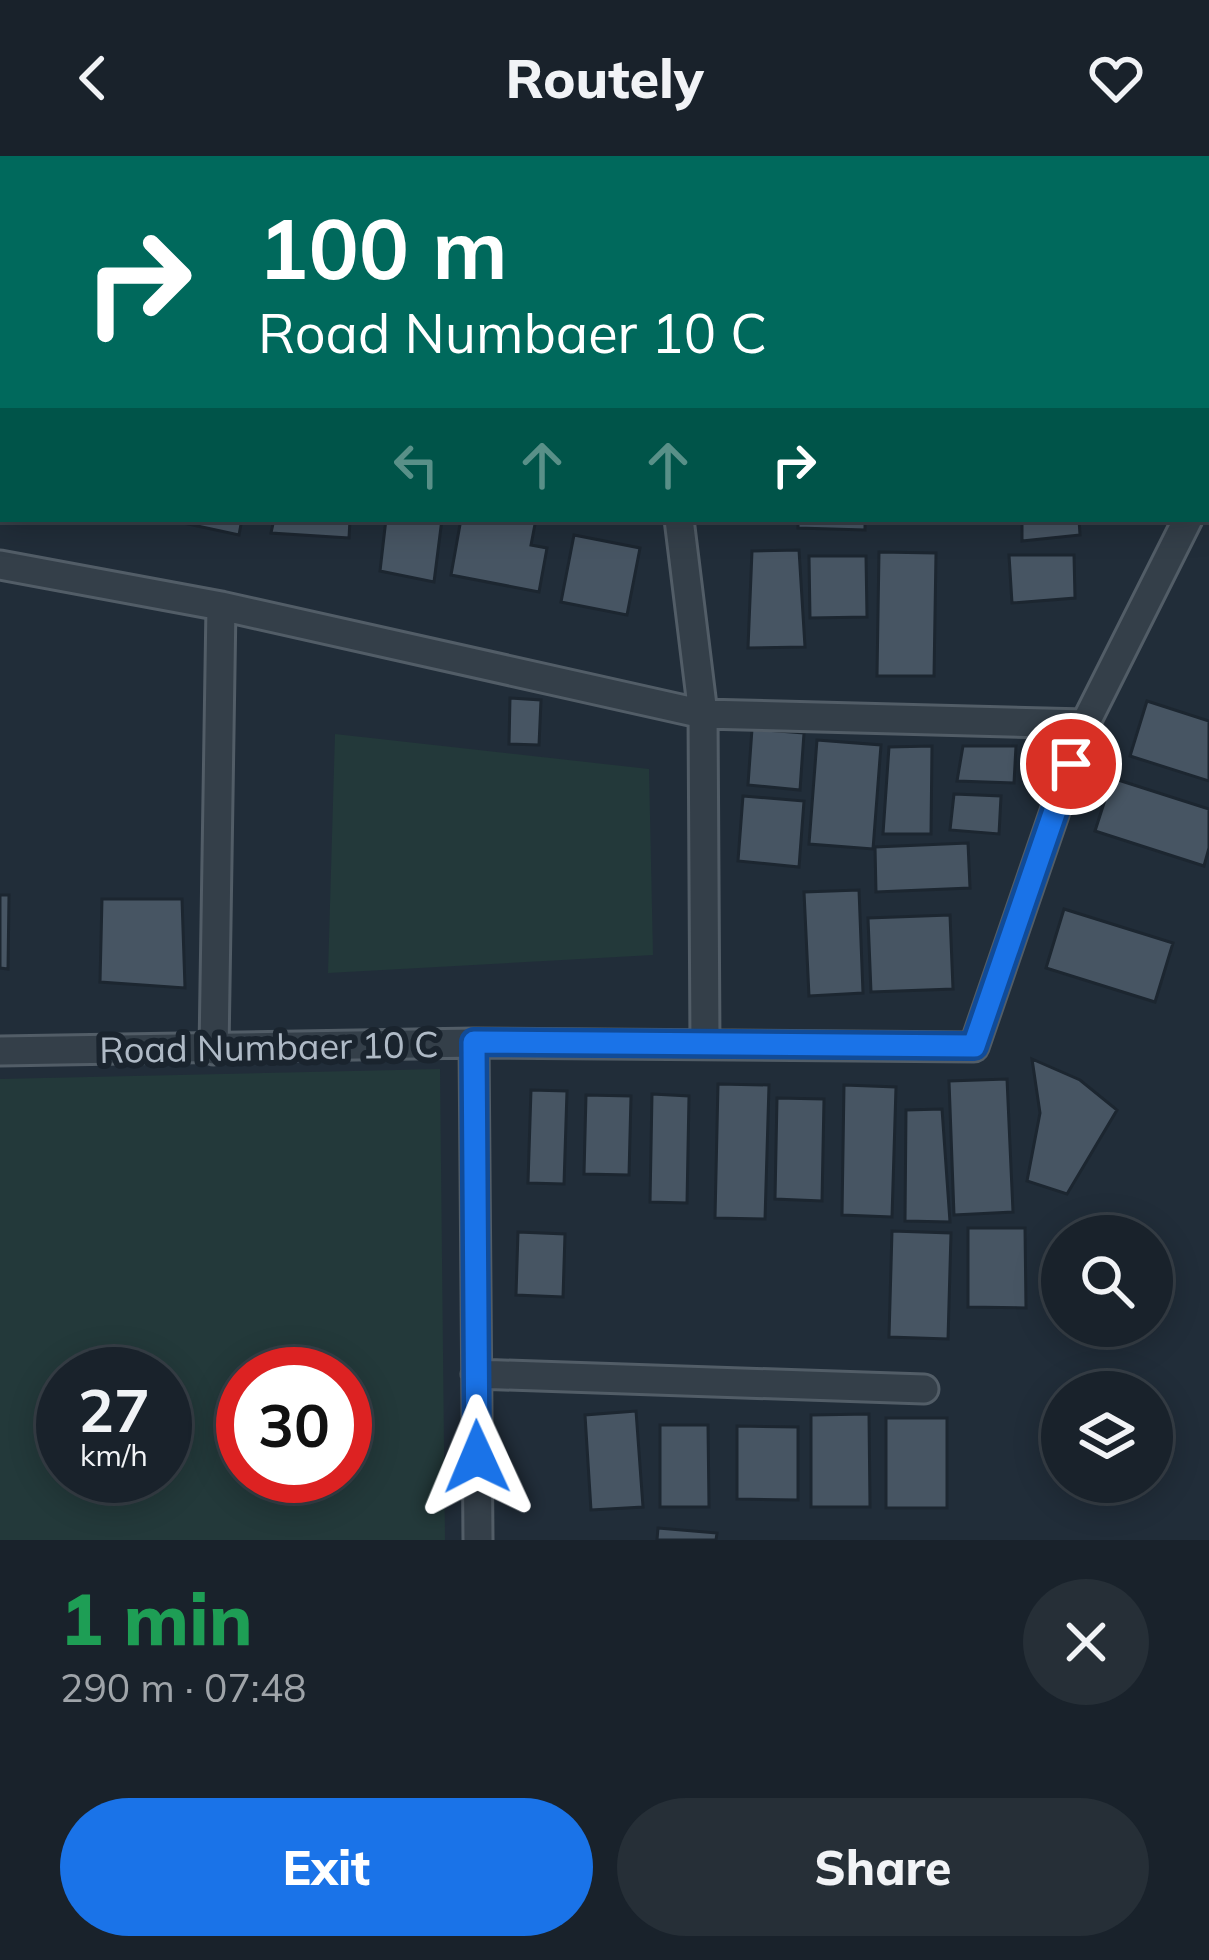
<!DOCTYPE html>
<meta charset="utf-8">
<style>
body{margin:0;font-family:Mulish,sans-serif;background:#262f37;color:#f1f3f6;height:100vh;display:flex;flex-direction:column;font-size:45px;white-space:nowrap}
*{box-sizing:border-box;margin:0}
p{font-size:39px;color:#9fa4a9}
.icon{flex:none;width:66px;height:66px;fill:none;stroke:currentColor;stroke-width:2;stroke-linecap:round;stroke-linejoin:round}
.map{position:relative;height:1384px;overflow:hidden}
.panel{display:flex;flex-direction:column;background:#19222b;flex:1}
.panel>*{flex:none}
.top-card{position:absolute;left:0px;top:0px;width:1209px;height:366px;box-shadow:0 6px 30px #0003,0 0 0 3px #373f47;background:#00695c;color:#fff;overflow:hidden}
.controls{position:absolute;left:1041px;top:1059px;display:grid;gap:24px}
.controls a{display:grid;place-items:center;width:132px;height:132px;border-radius:50%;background:#19222b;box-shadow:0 6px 30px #0003,0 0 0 3px #373f47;font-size:60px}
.speed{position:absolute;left:36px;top:1191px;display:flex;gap:24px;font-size:60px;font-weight:700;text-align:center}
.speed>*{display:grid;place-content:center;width:156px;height:156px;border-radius:50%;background:#19222b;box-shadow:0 6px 30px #0003,0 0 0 3px #373f47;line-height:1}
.speed small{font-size:30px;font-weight:400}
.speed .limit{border:18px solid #d22;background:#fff;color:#111}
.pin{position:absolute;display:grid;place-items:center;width:102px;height:102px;color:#fff;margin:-51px;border:6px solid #fff;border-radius:50%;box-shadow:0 3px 12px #0007}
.me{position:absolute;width:132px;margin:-66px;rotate:359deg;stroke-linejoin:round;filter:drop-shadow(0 0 9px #0008)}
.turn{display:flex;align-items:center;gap:42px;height:252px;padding:0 60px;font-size:54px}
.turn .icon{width:156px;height:156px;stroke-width:2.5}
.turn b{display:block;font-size:84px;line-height:102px}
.lanes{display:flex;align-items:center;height:114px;padding:0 60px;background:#0003;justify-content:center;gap:60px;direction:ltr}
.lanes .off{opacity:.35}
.round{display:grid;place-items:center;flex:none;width:126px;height:126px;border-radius:63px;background:#262f37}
.headline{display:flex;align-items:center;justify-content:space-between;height:204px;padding:0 60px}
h1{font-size:72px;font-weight:800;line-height:90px;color:#1e9e55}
.primary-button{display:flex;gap:24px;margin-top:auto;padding:24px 60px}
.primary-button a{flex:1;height:138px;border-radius:72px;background:#1a73e8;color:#fff;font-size:48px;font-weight:800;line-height:138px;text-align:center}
.primary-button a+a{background:#262f37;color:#f1f3f6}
header{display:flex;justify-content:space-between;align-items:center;height:156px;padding:0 60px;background:#19222b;font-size:54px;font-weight:800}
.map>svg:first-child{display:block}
.green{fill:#23393a;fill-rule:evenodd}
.building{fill:#475563;stroke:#1c2630;stroke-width:3}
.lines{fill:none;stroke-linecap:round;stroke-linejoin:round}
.minor-casing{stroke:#525d67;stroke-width:33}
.minor{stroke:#343f49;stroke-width:27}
.route-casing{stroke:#114b97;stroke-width:30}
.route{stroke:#1a73e8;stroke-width:21}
.labels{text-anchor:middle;stroke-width:12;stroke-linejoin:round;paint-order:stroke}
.street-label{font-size:36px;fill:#afbac6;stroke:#1a242e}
</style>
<header><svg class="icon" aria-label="back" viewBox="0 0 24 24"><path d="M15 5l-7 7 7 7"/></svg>Routely<svg class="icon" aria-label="heart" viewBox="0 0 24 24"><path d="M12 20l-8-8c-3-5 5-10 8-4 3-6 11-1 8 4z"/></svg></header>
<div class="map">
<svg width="1209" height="1384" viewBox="0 0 1209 1384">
<rect width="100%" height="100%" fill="#212d39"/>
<path class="green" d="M335,578L649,613L653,799L328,817Z
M440,913L445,1384H0V923ZM63,1218H165V1320H63ZM243,1218H345V1320H243Z"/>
<path class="building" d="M165,363H242L239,379Z
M274,363H350L349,382L271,377Z
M386,363H442L434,426L380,415Z
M461,363H536L531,389L547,392L539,436L451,419Z
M798,363H865V374L798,372Z
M1022,363H1079L1080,379L1022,385Z
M574,379L640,392L627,459L561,446Z
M799,394L805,491L748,492L752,395Z
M879,396L936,397L934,520H877Z
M1009,399H1074L1075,442L1012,447Z
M809,400H866L867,461L810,462Z
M510,542L541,544L539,589L509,588Z
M1147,545L1209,565V625L1130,600Z
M752,573L804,577L800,634L748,629Z
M817,584L881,589L873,693L809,688Z
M932,590L931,678H883L889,591Z
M963,590H1016L1014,627L957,625Z
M1112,622L1209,653V692L1204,710L1095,675Z
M954,638L1001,640L999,678L950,674Z
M743,640L804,645L799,711L738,705Z
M968,687L970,732L876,736L875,691Z
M859,734L863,837L809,840L804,736Z
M0,739H9L8,813L0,812Z
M102,743H182L185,832L100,826Z
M1064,753L1173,787L1155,846L1046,812Z
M950,759L953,833L871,836L868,762Z
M1032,903L1080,924L1117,954L1067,1038L1027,1025L1040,957Z
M1007,923L1013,1056L954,1059L949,925Z
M718,928L769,929L765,1063L715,1062Z
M844,929L896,931L892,1061L842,1059Z
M531,934L567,935L564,1028L528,1027Z
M652,938L689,940L687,1047L650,1046Z
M586,939L631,940L629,1019L584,1018Z
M777,942L824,943L822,1045L775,1043Z
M942,953L950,1066L905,1065L906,954Z
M968,1072H1025L1026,1152L968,1151Z
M892,1075L951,1077L948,1183L889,1181Z
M518,1076L565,1078L563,1141L516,1139Z
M636,1255L643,1351L591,1354L585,1259Z
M869,1258L870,1351H811V1259Z
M886,1262H947V1352H886Z
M660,1269H708L709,1351H660Z
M737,1270L798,1271V1344L737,1343Z
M658,1372L717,1377L716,1384H657Z"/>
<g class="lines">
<g class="minor-casing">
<path id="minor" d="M608,0V3
M892,0L893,3
M0,92H3
M1206,245H1209
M1206,328L1209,322
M679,363L703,558L705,889
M0,409L221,450L703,558L1085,568
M474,887L478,1384
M214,894L221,450
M0,895L474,887L974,891L1085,568L1188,363
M476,1218L924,1233"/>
</g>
<use href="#minor" class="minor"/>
</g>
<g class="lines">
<g class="route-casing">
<path id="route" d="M477,1301L474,886L974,890L1071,608"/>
</g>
<use href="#route" class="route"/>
</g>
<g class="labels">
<g class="street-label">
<text transform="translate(269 891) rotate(-1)" y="13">Road Numbaer 10 C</text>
</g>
</g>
</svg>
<div class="controls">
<a><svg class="icon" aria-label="search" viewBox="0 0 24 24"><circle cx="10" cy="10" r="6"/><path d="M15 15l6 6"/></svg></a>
<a><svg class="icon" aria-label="layers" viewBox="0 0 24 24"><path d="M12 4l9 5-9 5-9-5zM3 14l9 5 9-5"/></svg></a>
</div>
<div class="speed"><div>27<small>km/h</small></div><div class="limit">30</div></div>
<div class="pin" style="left:1071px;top:608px;background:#d93025"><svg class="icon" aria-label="arrive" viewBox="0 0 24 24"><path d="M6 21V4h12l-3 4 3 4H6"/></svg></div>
<svg class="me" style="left:477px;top:1301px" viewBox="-20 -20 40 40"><path d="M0-17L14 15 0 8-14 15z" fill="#1a73e8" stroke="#fff" stroke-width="4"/></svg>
<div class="top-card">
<div class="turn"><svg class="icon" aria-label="right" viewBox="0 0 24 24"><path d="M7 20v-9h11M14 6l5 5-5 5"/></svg><div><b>100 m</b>Road Numbaer 10 C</div></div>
<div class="lanes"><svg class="icon off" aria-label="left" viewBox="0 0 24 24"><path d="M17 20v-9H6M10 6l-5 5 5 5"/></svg><svg class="icon off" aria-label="ahead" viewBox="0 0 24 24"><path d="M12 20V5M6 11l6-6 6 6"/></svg><svg class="icon off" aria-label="ahead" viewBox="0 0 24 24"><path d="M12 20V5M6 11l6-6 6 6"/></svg><svg class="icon" aria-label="right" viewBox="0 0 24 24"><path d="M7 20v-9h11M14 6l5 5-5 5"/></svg></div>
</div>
</div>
<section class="panel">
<div class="headline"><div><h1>1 min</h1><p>290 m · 07:48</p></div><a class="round"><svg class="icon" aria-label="close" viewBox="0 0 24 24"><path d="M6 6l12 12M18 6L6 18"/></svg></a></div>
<div class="primary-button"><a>Exit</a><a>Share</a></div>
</section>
